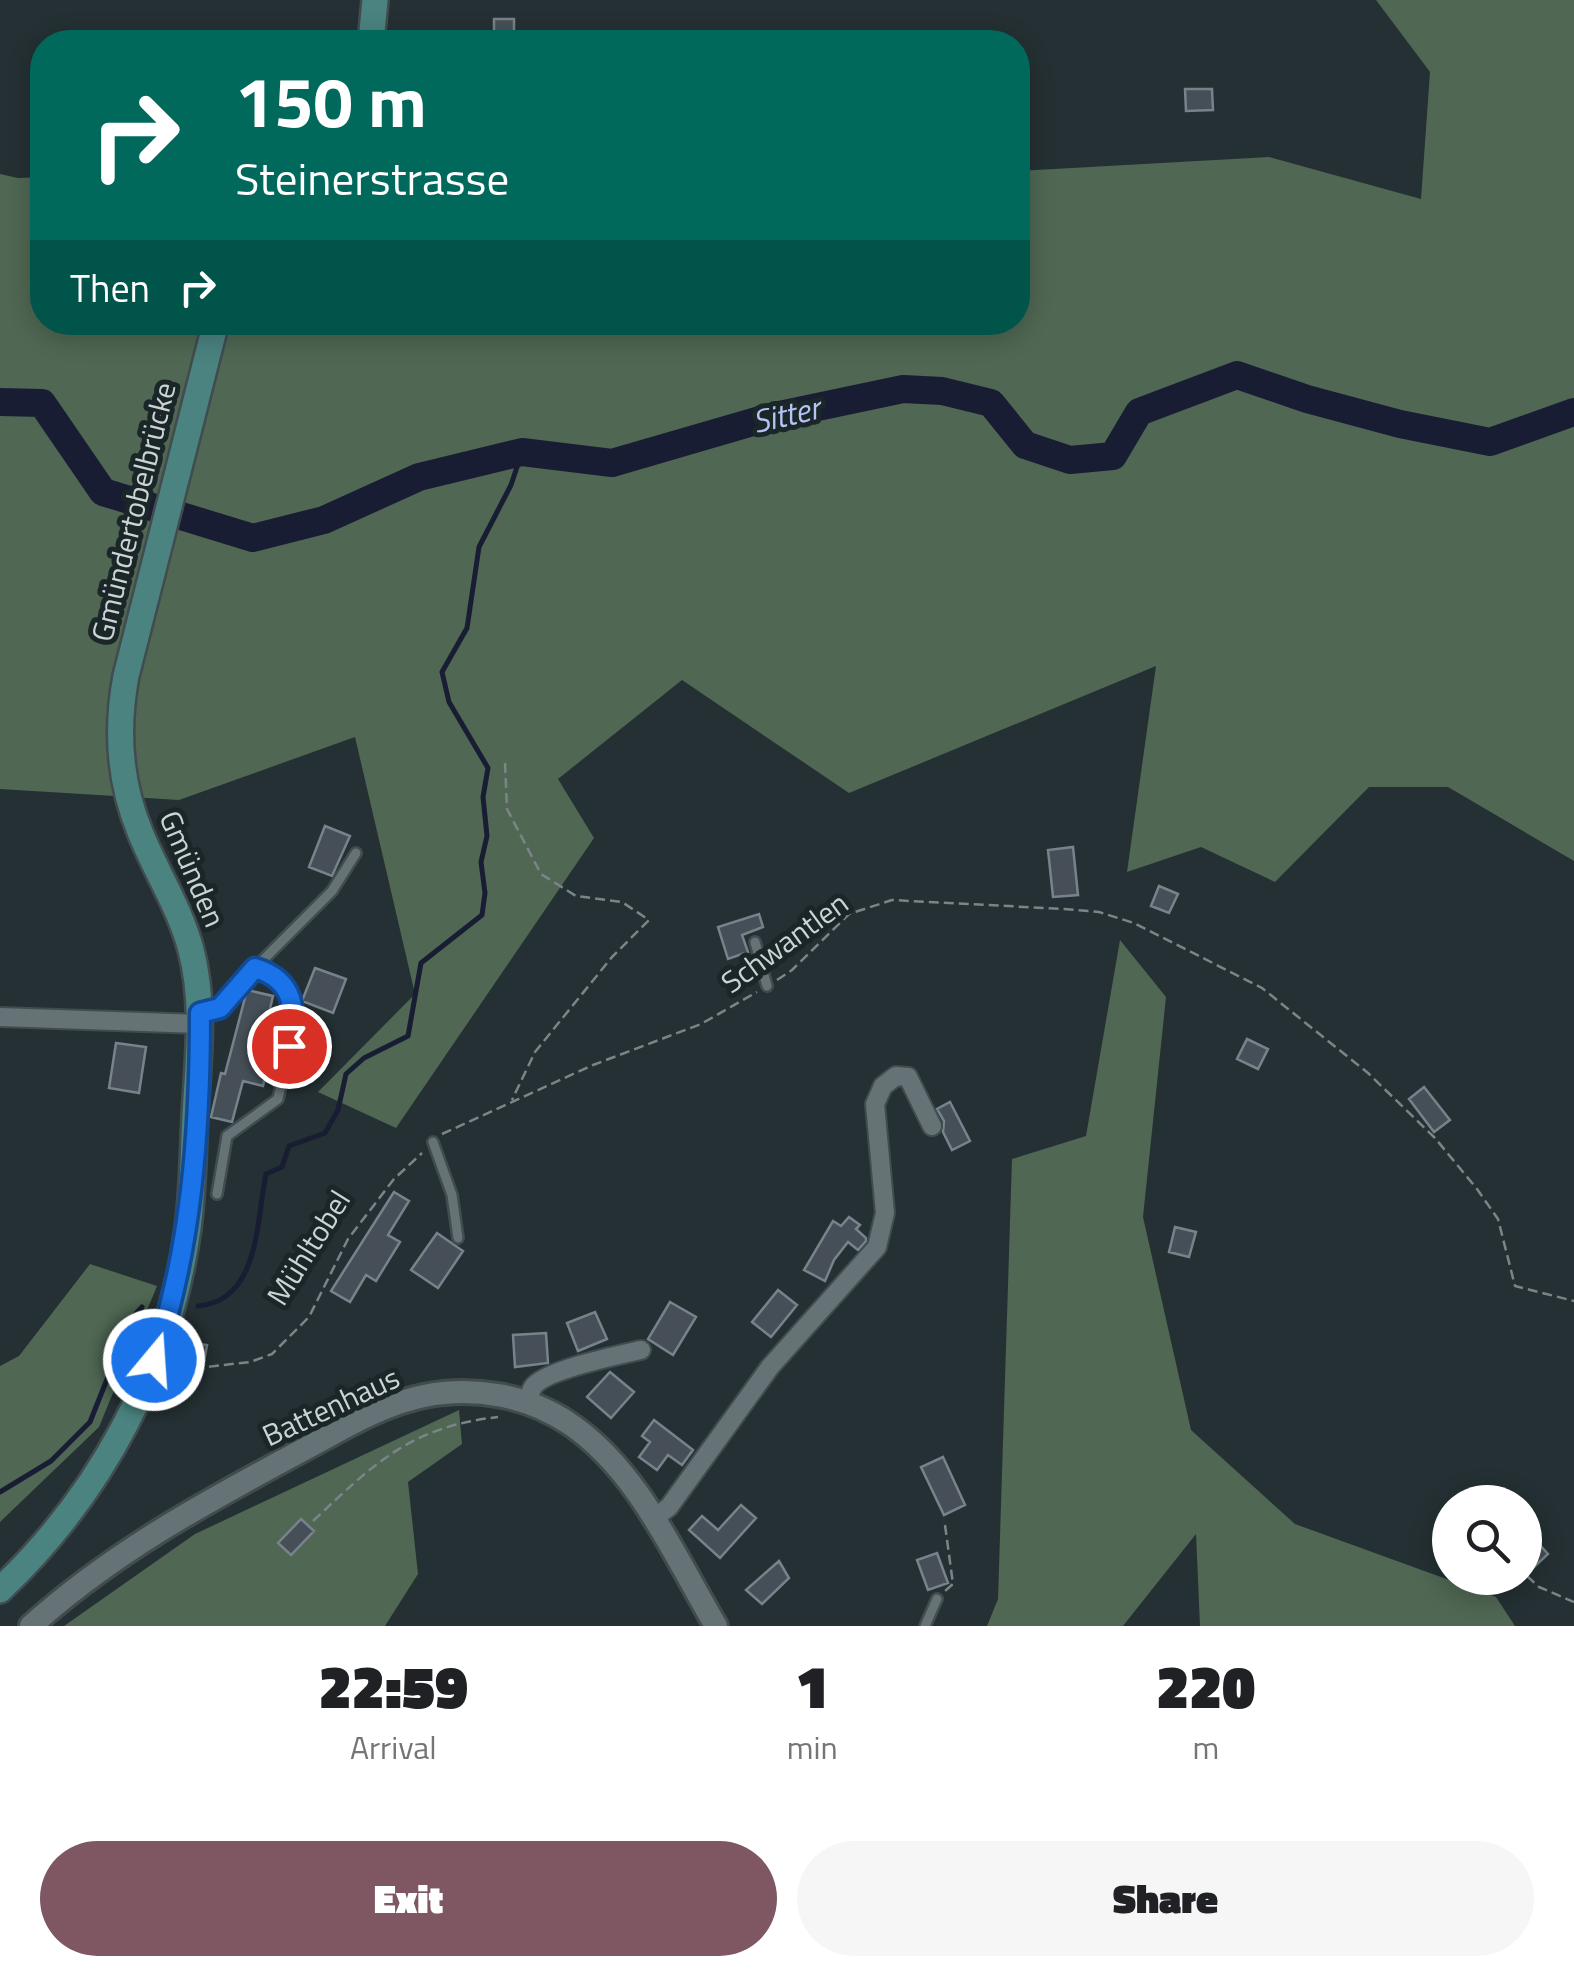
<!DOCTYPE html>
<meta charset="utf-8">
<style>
body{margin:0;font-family:"Titillium Web",sans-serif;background:#f6f6f6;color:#202124;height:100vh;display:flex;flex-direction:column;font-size:38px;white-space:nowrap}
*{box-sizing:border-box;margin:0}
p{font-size:32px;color:#757577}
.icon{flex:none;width:55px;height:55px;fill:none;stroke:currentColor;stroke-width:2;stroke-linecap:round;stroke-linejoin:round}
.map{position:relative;height:1626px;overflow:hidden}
.side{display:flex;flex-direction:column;background:#fff;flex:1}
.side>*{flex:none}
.banner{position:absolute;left:30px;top:30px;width:1000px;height:305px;border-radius:40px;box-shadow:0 5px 25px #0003;background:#00695c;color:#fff;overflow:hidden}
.buttons{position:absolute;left:1432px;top:1485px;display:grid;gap:20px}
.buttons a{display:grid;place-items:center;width:110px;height:110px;border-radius:50%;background:#fff;box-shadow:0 5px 25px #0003;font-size:50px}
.pin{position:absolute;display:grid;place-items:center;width:85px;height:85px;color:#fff;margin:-42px;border:5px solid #fff;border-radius:50%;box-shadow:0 2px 10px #0007}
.me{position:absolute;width:110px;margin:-55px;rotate:18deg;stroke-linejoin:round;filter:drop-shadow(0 0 8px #0008)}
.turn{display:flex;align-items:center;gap:35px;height:210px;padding:0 40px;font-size:45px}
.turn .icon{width:130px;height:130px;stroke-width:2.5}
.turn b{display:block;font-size:70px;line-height:85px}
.then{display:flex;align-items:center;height:95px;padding:0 40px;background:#0003;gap:20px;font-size:38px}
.eta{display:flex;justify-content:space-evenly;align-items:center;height:170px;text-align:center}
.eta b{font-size:60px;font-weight:800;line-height:70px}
.action{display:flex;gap:20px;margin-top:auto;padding:20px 40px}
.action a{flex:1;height:115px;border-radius:60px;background:#7e5762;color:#fff;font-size:40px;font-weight:800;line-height:115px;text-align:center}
.action a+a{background:#f6f6f6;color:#202124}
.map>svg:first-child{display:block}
.forest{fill:#4f6753}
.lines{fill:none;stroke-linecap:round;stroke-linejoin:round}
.stream{stroke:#181d33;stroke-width:5}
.river{stroke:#181d33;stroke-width:28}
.building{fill:#464f57;stroke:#78828a;stroke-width:2.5}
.service-casing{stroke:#424c4f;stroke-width:14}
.minor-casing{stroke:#424c4f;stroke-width:22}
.tertiary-casing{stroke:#424c4f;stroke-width:28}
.secondary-casing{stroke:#424c4f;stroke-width:30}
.path{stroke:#7b8587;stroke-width:2.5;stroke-dasharray:10 5;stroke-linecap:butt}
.service{stroke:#667376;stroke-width:9}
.minor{stroke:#667376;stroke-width:18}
.tertiary{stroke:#667376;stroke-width:22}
.secondary{stroke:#4a8380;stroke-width:25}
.route-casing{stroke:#114b97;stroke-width:25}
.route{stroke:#1a73e8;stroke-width:18}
.labels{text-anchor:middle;stroke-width:10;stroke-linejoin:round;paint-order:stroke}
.street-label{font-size:30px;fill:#cbd3d4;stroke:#1b2629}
.water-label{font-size:32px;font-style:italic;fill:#b6c3f5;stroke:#1b2629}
</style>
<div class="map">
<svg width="1574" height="1626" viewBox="0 0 1574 1626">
<rect width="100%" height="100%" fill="#243033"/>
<path class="forest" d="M1376,0H1574V861L1448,787H1369L1275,882L1201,847L1127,872L1156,666L849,793L682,680L558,779L594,838L396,1128L318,1092L415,994L355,737L179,800L0,789V174L18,178L42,177V322H1018V171L1269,157L1421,199L1430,72Z
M1120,940L1166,997L1143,1217L1191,1430L1295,1524L1496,1597L1515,1626H1200L1196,1534L1123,1626H987L998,1599L1012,1159L1086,1136Z
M90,1264L157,1286L99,1427L0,1522V1366L19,1356Z
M459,1410L462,1444L408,1482L418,1574L385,1626H64L195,1534Z"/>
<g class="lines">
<path class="stream" d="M198,1306C260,1301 256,1221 266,1174L282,1167L289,1146L325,1133L338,1110L346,1074L364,1058L408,1036L421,963L482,915L485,893L481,862L487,836L483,797L488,768L449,702L442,672L467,628L479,547L511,485L522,452
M0,1492L51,1461L90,1422L131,1319L142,1307"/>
<path class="river" d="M0,402L42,403L103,492L253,538L324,520L419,477L522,452L612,463L770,417L903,389L942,391L991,403L1025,445L1070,460L1113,456L1139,412L1237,375L1307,399L1400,424L1490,442L1574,412"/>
</g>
<path class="building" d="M494,19H514V42H494Z
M1185,89H1212L1213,110L1186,111Z
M325,826L350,836L332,876L309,867Z
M1073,847L1078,895L1053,897L1048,850Z
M1159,886L1178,894L1169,913L1151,906Z
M759,914L763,927L742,935L748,952L728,959L718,927Z
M315,968L346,979L333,1013L302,1001Z
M247,990L273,996L265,1030L282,1033L275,1067L268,1066L263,1086L243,1081L232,1122L211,1117L221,1073L225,1074Z
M1247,1039L1268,1049L1258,1069L1237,1059Z
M116,1043L146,1047L139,1093L109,1088Z
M1424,1087L1450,1120L1434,1132L1409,1099Z
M950,1102L970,1141L952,1150L943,1132L944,1121L937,1109Z
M394,1192L409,1201L388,1235L400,1242L376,1281L366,1275L350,1302L331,1291Z
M849,1217L860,1225L856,1229L866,1238V1241L858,1250L848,1242L834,1260L825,1281L804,1270L833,1221L841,1226Z
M1175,1227L1196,1232L1189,1257L1169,1252Z
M437,1233L463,1251L438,1288L411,1270Z
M778,1290L797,1305L771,1337L752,1322Z
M670,1302L696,1317L673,1355L648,1339Z
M595,1312L607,1339L578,1351L567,1323Z
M546,1333L548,1363L515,1367L513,1335Z
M186,1342L207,1345L204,1362L184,1358Z
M610,1372L634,1392L611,1418L587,1397Z
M654,1420L693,1450L682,1465L668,1455L657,1470L639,1457L650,1442L642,1436Z
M943,1457L965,1505L944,1515L921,1467Z
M741,1505L756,1518L720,1558L689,1530L702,1516L718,1530Z
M301,1519L314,1531L291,1555L278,1543Z
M1525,1529L1548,1554L1533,1568L1525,1560Z
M937,1553L948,1583L928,1590L917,1560Z
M779,1561L789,1578L762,1604L746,1590Z"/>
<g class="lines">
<g class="service-casing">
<path id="service" d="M755,942L767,986
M201,1013L220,1008L255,968L332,891L356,853
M433,1142L452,1195L458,1238
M217,1194L227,1136L278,1099L295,1020L282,979L255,968
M925,1626L937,1599"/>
</g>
<g class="minor-casing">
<path id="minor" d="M0,1017L200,1024
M527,1403C529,1398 530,1392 533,1387C545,1370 619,1355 641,1350
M653,1519L669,1507L770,1367L877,1247L885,1213L875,1104L883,1086L896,1076L908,1077L932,1126"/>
</g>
<g class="tertiary-casing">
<path id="tertiary" d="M31,1626C112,1553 204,1503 299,1452C339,1431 379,1405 424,1396C474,1386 527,1395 570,1424C638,1470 675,1557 716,1626"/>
</g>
<g class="secondary-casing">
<path id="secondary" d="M371,42L375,0
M0,1590C101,1494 169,1368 188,1228C193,1191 193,1153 195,1115C198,1060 205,1004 191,950C180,908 156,872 140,832C119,781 116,729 126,676L216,322"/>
</g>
<path class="path" d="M505,763L507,809L541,874L576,896L622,902L649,920L612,957L535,1052L512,1100
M777,980L792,970L849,914L892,900L1064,909L1099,912L1134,923L1262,988L1368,1073L1435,1138L1477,1189L1498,1219L1515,1286L1574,1301
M442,1134L593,1065L701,1024L757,992
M168,1385L206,1367L250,1362L272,1354L309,1317L348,1239L394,1179L422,1153
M313,1521C375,1463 410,1427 498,1417
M945,1525L953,1584L945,1591
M1527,1576L1539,1587L1574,1602"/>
<use href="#service" class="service"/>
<use href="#minor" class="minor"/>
<use href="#tertiary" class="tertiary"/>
<use href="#secondary" class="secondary"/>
</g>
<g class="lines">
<g class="route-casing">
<path id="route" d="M154,1360C192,1248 200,1130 200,1013L220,1008L255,968C295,980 297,1010 289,1046"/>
</g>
<use href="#route" class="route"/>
</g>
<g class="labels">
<g class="street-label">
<text transform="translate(134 512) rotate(-76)" y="10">Gmündertobelbrücke</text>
<text transform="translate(192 869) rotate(67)" y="10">Gmünden</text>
<text transform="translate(785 943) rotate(-36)" y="10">Schwantlen</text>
<text transform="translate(309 1248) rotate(-58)" y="10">Mühltobel</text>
<text transform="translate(331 1407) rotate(-25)" y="10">Battenhaus</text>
</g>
<g class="water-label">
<text transform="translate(786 415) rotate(-13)" y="11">Sitter</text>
</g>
</g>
</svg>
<div class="buttons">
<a><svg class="icon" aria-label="search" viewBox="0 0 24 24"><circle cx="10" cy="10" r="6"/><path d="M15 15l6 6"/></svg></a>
</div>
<div class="pin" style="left:289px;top:1046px;background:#d93025"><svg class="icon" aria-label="arrive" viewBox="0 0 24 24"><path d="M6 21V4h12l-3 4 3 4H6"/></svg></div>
<svg class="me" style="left:154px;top:1360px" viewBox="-20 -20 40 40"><circle r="17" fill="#1a73e8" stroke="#fff" stroke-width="3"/><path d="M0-11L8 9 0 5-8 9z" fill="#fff"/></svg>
<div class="banner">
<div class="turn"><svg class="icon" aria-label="right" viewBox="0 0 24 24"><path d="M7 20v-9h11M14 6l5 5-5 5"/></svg><div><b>150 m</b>Steinerstrasse</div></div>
<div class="then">Then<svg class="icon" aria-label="right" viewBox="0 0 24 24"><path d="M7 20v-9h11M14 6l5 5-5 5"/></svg></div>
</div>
</div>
<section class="side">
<div class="eta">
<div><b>22:59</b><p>Arrival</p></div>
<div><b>1</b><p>min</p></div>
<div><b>220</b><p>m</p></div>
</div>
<div class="action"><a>Exit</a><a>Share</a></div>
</section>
